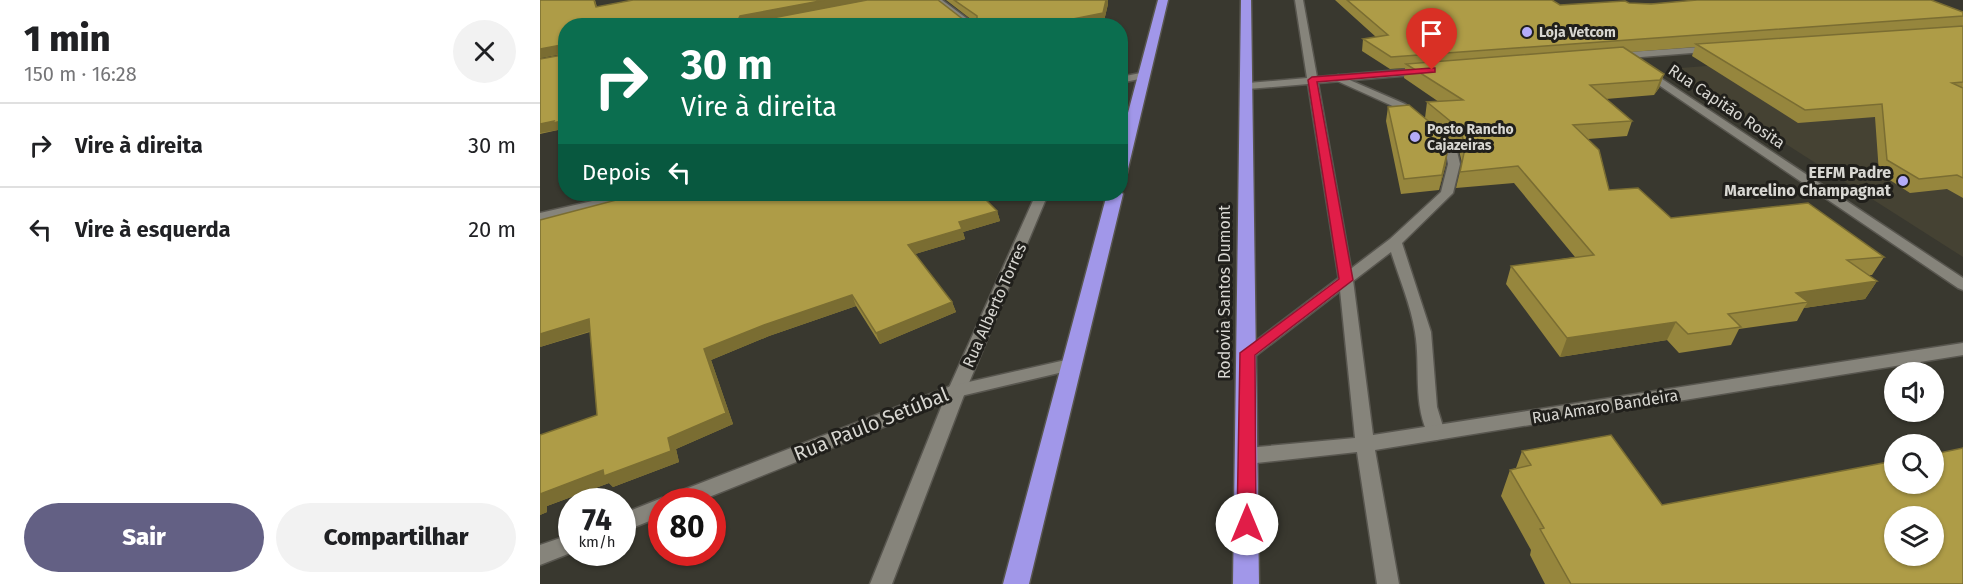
<!DOCTYPE html>
<html lang="pt">
<meta charset="utf-8">
<style>
body{margin:0;font-family:"Fira Sans",sans-serif;background:#f2f2f2;color:#202124;height:100vh;display:flex;flex-direction:column;font-size:22px;white-space:nowrap}
*{box-sizing:border-box;margin:0}
p{font-size:20px;color:#757577}
.icon{flex:none;width:33px;height:33px;fill:none;stroke:currentColor;stroke-width:2;stroke-linecap:round;stroke-linejoin:round}
.map{position:relative;flex:1;overflow:hidden}
.side{display:flex;flex-direction:column;background:#fff;width:540px}
.side>*{flex:none}
.top-card{position:absolute;left:18px;top:18px;width:570px;height:183px;border-radius:24px;box-shadow:0 2px 4px #0004;background:#0b6e4f;color:#fff;overflow:hidden}
.buttons{position:absolute;left:1344px;top:362px;display:grid;gap:12px}
.buttons a{display:grid;place-items:center;width:60px;height:60px;border-radius:50%;background:#fff;box-shadow:0 2px 4px #0004;font-size:30px}
.speed{position:absolute;left:18px;top:488px;display:flex;gap:12px;font-size:30px;font-weight:700;text-align:center}
.speed>*{display:grid;place-content:center;width:78px;height:78px;border-radius:50%;background:#fff;box-shadow:0 2px 4px #0004;line-height:1}
.speed small{font-size:15px;font-weight:400}
.speed .limit{border:9px solid #d22;background:#fff;color:#111}
.pin{position:absolute;display:grid;place-items:center;width:51px;height:51px;color:#fff;margin:-62px -26px;border-radius:50% 50% 50% 0;rotate:-45deg;box-shadow:0 0 6px #0007}
.pin .icon{rotate:45deg}
.me{position:absolute;width:66px;margin:-33px;rotate:0deg;stroke-linejoin:round;filter:drop-shadow(0 0 4px #0008)}
.turn{display:flex;align-items:center;gap:21px;height:126px;padding:0 24px;font-size:27px}
.turn .icon{width:78px;height:78px;stroke-width:2.5}
.turn b{display:block;font-size:42px;line-height:51px}
.then{display:flex;align-items:center;height:57px;padding:0 24px;background:#0003;gap:12px;font-size:22px}
.round{display:grid;place-items:center;flex:none;width:63px;height:63px;border-radius:32px;background:#f2f2f2}
.headline{display:flex;align-items:center;justify-content:space-between;height:102px;padding:0 24px}
h1{font-size:36px;font-weight:800;line-height:45px}
.cta{display:flex;gap:12px;margin-top:auto;padding:12px 24px}
.cta a{flex:1;height:69px;border-radius:36px;background:#636084;color:#fff;font-size:24px;font-weight:800;line-height:69px;text-align:center}
.cta a+a{background:#f2f2f2;color:#202124}
ul{padding:0;list-style:none}
li{display:flex;align-items:center;gap:18px;height:84px;padding:0 24px;border-top:2px solid #e0e0e0}
li div{flex:1}
li b{display:block;font-size:22px}
li em{font-style:normal}
main{display:flex;flex:1;min-height:0}
.map>svg:first-child{display:block}
.built{fill:#454233}
.lines{fill:none;stroke-linecap:round;stroke-linejoin:round}
.lane-casing{stroke:#58564f;stroke-width:3}
.street-casing{stroke:#58564f;stroke-width:3}
.secondary-casing{stroke:#58564f;stroke-width:3}
.highway-casing{stroke:#58564f;stroke-width:3}
.lane{fill:#86847b;fill-rule:evenodd}
.street{fill:#86847b;fill-rule:evenodd}
.secondary{fill:#86847b;fill-rule:evenodd}
.highway{fill:#a197e9;fill-rule:evenodd}
.wall{fill:#96863d}
.shaded-wall{fill:#7a6d32}
.building{fill:#ae9c47;stroke:#7a6d32;stroke-width:1.5;fill-rule:evenodd}
.route{fill:#e11d48;stroke:#92132f;stroke-width:1.5}
.poi-dot{fill:#b4acf9;stroke:#201f1b;stroke-width:2}
.labels{text-anchor:middle;stroke-width:6;stroke-linejoin:round;paint-order:stroke}
.far-poi-label{font-size:14px;font-weight:bold;fill:#d8d7d2;stroke:#201f1b;text-anchor:start}
.street-label{font-size:16px;fill:#d8d7d2;stroke:#201f1b}
.poi-label{font-size:16px;font-weight:bold;fill:#d8d7d2;stroke:#201f1b;text-anchor:end}
.near-street-label{font-size:20px;fill:#d8d7d2;stroke:#201f1b}
</style>
<main>
<section class="side">
<div class="headline"><div><h1>1 min</h1><p>150 m · 16:28</p></div><a class="round"><svg class="icon" aria-label="close" viewBox="0 0 24 24"><path d="M6 6l12 12M18 6L6 18"/></svg></a></div>
<ul>
<li><svg class="icon" aria-label="right" viewBox="0 0 24 24"><path d="M7 20v-9h11M14 6l5 5-5 5"/></svg><div><b>Vire à direita</b></div><em>30 m</em></li>
<li><svg class="icon" aria-label="left" viewBox="0 0 24 24"><path d="M17 20v-9H6M10 6l-5 5 5 5"/></svg><div><b>Vire à esquerda</b></div><em>20 m</em></li>
</ul>
<div class="cta"><a>Sair</a><a>Compartilhar</a></div>
</section>
<div class="map">
<svg width="1423" height="584" viewBox="0 0 1423 584">
<rect width="100%" height="100%" fill="#39382f"/>
<path class="built" d="M1318,54L1423,105V257L1128,69Z"/>
<g class="lines">
<g class="lane-casing">
<path id="lane" d="M798,75L865,104L916,147L920,164L913,193L862,243L891,332L897,407L905,433L902,438L896,440L890,438C872,405 881,367 875,332C871,305 859,278 851,252L714,357H702L700,353L850,239L901,192L908,164L905,148L857,108L795,80L793,78Z"/>
</g>
<g class="street-casing">
<path id="street" d="M393,0H402L437,26H427Z
M755,0H763L777,77L884,68L889,71L884,74L778,83L813,280L833,435L1423,343V355L835,450L859,584H837L817,452L707,464L700,461L698,456L700,451L707,448L815,438L799,280L768,84L708,89L703,86L708,83L767,78Z
M1174,46L1177,47V51L1076,59L1071,56L1076,53Z
M1101,69H1107L1423,278V290L1418,288L1101,73Z
M496,194H508L426,390L352,584H330L408,390Z"/>
</g>
<g class="secondary-casing">
<path id="secondary" d="M606,72L609,73V77L580,83V77Z
M83,194H103L101,197L0,221V213Z
M530,359L536,361L538,365L536,369L421,396L159,501H122V516L82,532V514L122,498L127,500L130,495L411,386Z
M32,534L33,552L0,565V545Z"/>
</g>
<g class="highway-casing">
<path id="highway" d="M618,0H628L587,173L580,177V143Z
M701,0H711L719,584H693Z
M580,191L583,194L489,584H463L567,194H580Z"/>
</g>
<use href="#lane" class="lane"/>
<use href="#street" class="street"/>
<use href="#secondary" class="secondary"/>
<use href="#highway" class="highway"/>
</g>
<path class="wall" d="M0,0H55L57,7L424,20H432L406,0H568V4L564,21L540,25L26,26L19,132L18,130L0,134V59L22,55V54L0,58Z
M795,0H1012L1020,5L1089,3L1423,12V198L1407,189L1370,193L1339,173L1335,117L1258,123L1152,56L1155,47L1090,52L1124,74L1119,88L1114,95L1066,99L1092,121L1087,136L1048,139L1069,190L1131,218L1344,257L1332,275H1328L1337,281L1325,299L1264,308L1257,321L1199,329L1191,345L1139,353L1127,340L1020,357L966,284L971,266L1035,257L974,183L916,188L922,163L918,146L906,136V164L899,190L861,194L846,121L848,107L885,118L887,102H899L864,78L865,68L850,69L822,51L823,39L836,37Z
M99,194L457,211L460,221L423,232L425,239L375,254L412,302L416,312L340,344L316,306L229,336L171,360L193,424L136,449L139,462L73,487L69,483L7,506V512L0,515L57,415L50,332L0,347Z
M982,451L1122,505L1423,584H1005L990,555L991,550L961,496L970,470L976,468Z"/>
<path class="shaded-wall" d="M285,0H326L204,24L199,18L200,16Z
M566,0H568V4L564,21L539,26L533,19Z
M21,45L26,53L0,58V49Z
M1124,74L1119,88L1114,95L1120,80Z
M26,120V131L19,132L18,130L0,133V124L14,121Z
M908,149L906,164L899,190L902,175Z
M457,211L460,221L423,232L425,239L372,255L368,245L419,222Z
M1337,281L1325,299L1264,308L1268,302L1256,293Z
M312,295L316,306L229,336L171,360L193,424L136,449L139,462L73,487L69,483L7,506V512L0,515V494L128,438L164,349L224,325Z
M412,302L416,312L340,344L336,333Z
M49,319L57,329L0,347V334Z
M1136,322L1127,340L1020,357L1027,338Z"/>
<path class="building" d="M0,0H54L56,7L93,0H285L200,16L199,18L201,20H222L327,0H398L424,20H437V16L414,0H566L563,13L533,19L540,26H26V120L13,123L14,121L0,124V59L22,55L24,47L21,45L0,49Z
M807,0H1012L1020,5L1085,1L1089,3L1111,4L1157,0H1391L1423,12V16L851,57L823,39L848,35Z
M1423,26V82L1412,83L1423,88V178L1417,175L1379,179L1347,160L1342,104L1265,110L1156,44Z
M1083,47L1124,74L1120,80L1050,85L1092,121L1033,125L1059,150L1069,190L1098,188L1131,218L1268,203L1344,257L1307,260L1337,281L1256,293L1268,302L1188,314L1201,327L1148,334L1136,322L1027,338L971,266L1054,255L978,166L920,172L925,148L921,130L887,102L923,100L866,64Z
M869,105L905,135L908,149L902,175L864,179L848,107Z
M99,194H440L457,211L419,222L422,229L368,245L412,302L336,333L312,295L224,325L164,349L186,413L128,438L131,451L64,476L63,470L0,494V435L57,415L49,319L0,334V220Z
M1071,435L1122,505L1354,461V483H1394V454L1423,448V584H1031L1000,529L1004,528L970,470L991,465L982,451ZM1354,516H1394V555H1354Z"/>
<path class="route" d="M892,68H895V72L777,82L813,280L715,355L716,524L713,529L707,532L700,529L697,524L700,353L799,279L768,80L772,77Z"/>
<g class="poi-dot">
<circle cx="987" cy="32" r="6"/>
<circle cx="875" cy="137" r="6"/>
<circle cx="1363" cy="181" r="6"/>
</g>
<g class="labels">
<g class="far-poi-label">
<text x="999" y="37">Loja Vetcom</text>
<text x="887" y="134">Posto Rancho<tspan x="887" dy="16">Cajazeiras</tspan></text>
</g>
<g class="street-label">
<text transform="translate(1187 106) rotate(34)" y="6">Rua Capitão Rosita</text>
<text transform="translate(684 292) rotate(-90)" y="6">Rodovia Santos Dumont</text>
<text transform="translate(454 305) rotate(-66)" y="6">Rua Alberto Torres</text>
<text transform="translate(1065 406) rotate(-9)" y="6">Rua Amaro Bandeira</text>
</g>
<g class="poi-label">
<text x="1351" y="178">EEFM Padre<tspan x="1351" dy="18">Marcelino Champagnat</tspan></text>
</g>
<g class="near-street-label">
<text transform="translate(331 424) rotate(-22)" y="7">Rua Paulo Setúbal</text>
</g>
</g>
</svg>
<div class="buttons">
<a><svg class="icon" aria-label="sound" viewBox="0 0 24 24"><path d="M4 9h4l5-4v14l-5-4H4zM17 9q2 3 0 6"/></svg></a>
<a><svg class="icon" aria-label="search" viewBox="0 0 24 24"><circle cx="10" cy="10" r="6"/><path d="M15 15l6 6"/></svg></a>
<a><svg class="icon" aria-label="layers" viewBox="0 0 24 24"><path d="M12 4l9 5-9 5-9-5zM3 14l9 5 9-5"/></svg></a>
</div>
<div class="speed"><div>74<small>km/h</small></div><div class="limit">80</div></div>
<div class="pin" style="left:892px;top:70px;background:#d93025"><svg class="icon" aria-label="arrive" viewBox="0 0 24 24"><path d="M6 21V4h12l-3 4 3 4H6"/></svg></div>
<svg class="me" style="left:707px;top:524px" viewBox="-20 -20 40 40"><circle r="19" fill="#fff"/><path d="M0-13L10 11 0 6-10 11z" fill="#e11d48"/></svg>
<div class="top-card">
<div class="turn"><svg class="icon" aria-label="right" viewBox="0 0 24 24"><path d="M7 20v-9h11M14 6l5 5-5 5"/></svg><div><b>30 m</b>Vire à direita</div></div>
<div class="then">Depois<svg class="icon" aria-label="left" viewBox="0 0 24 24"><path d="M17 20v-9H6M10 6l-5 5 5 5"/></svg></div>
</div>
</div>
</main>
